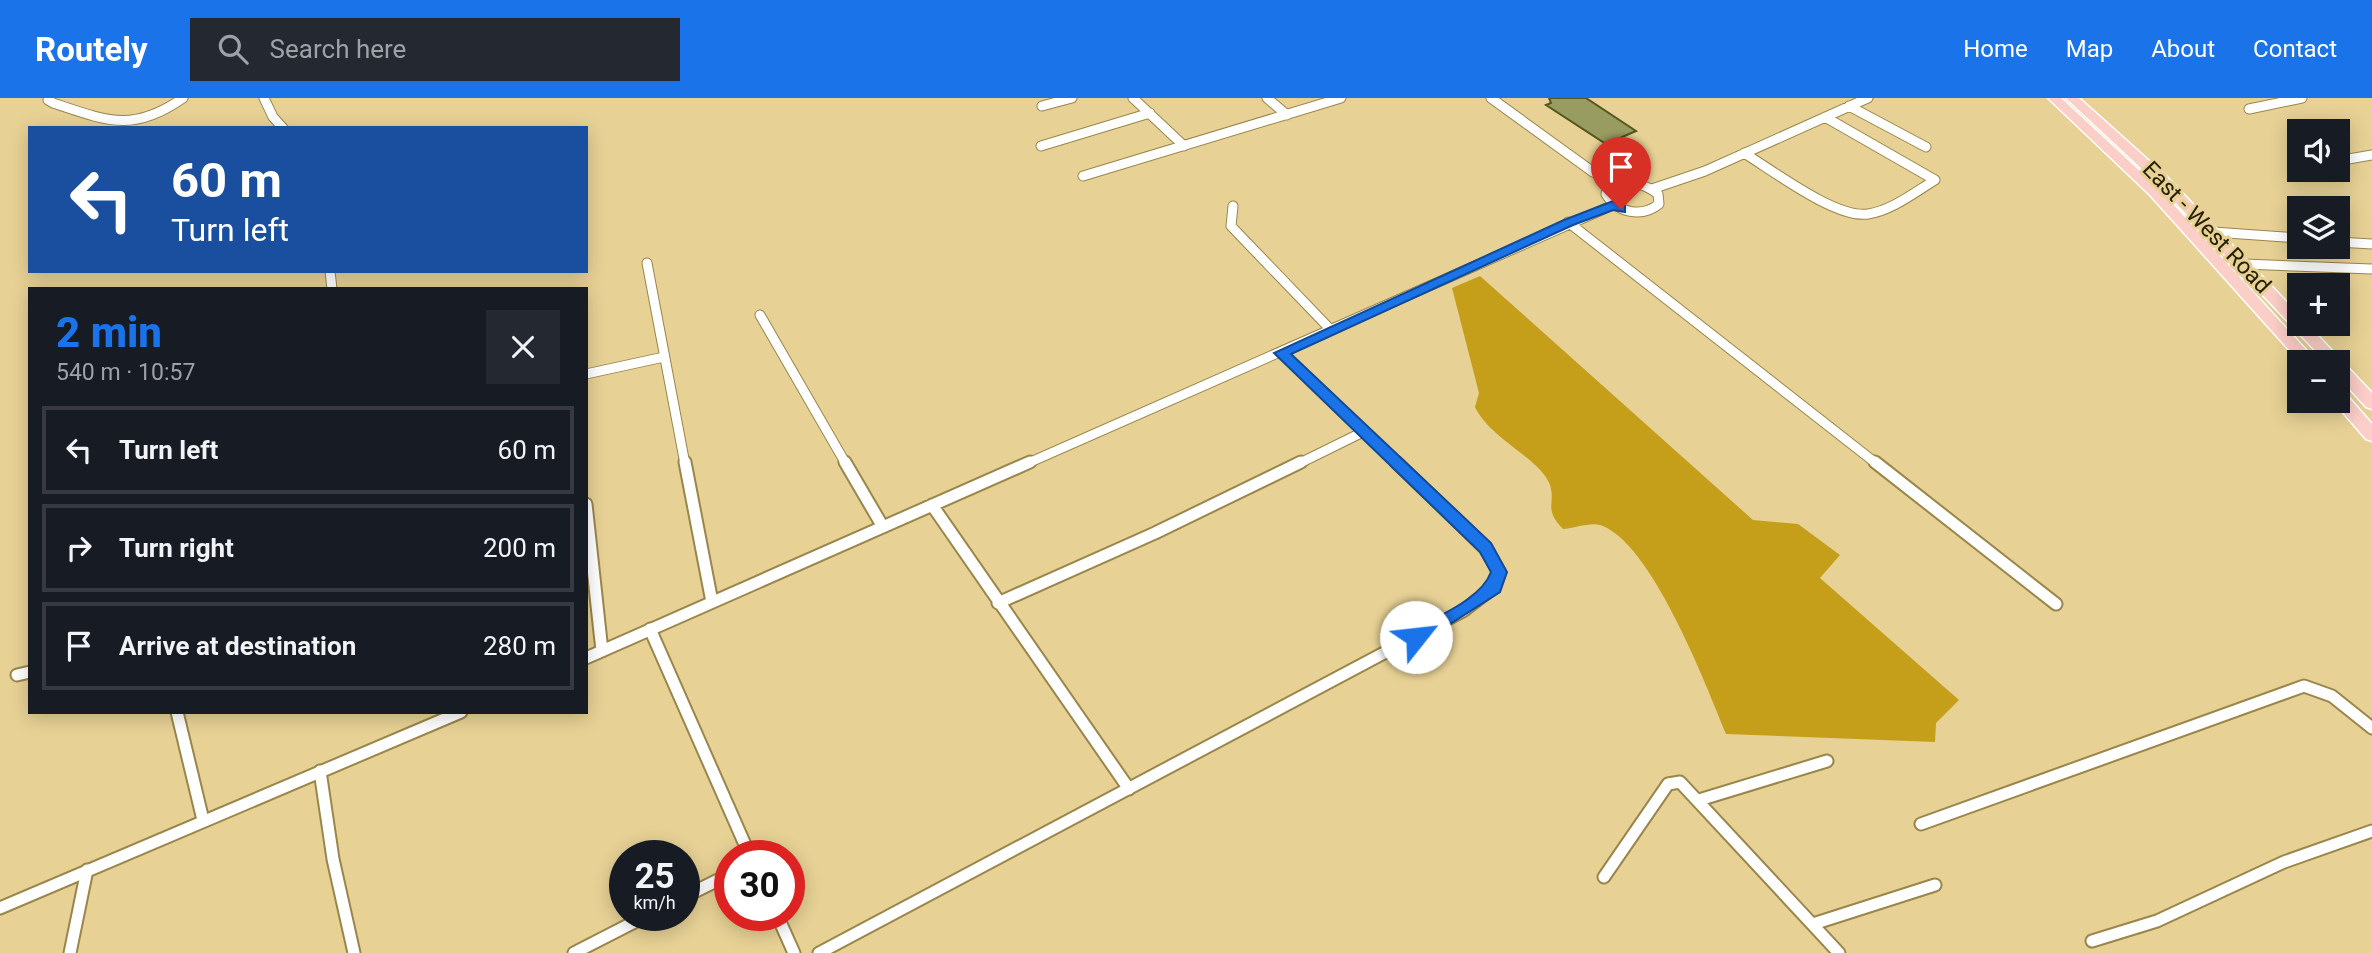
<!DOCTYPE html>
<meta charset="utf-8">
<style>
body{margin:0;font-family:Roboto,sans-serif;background:#242831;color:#f1f3f6;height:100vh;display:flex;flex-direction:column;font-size:26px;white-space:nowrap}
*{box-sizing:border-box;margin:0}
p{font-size:23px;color:#9ea1a6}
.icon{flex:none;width:38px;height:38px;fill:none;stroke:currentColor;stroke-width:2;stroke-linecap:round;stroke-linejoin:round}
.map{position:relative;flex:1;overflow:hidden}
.panel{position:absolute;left:28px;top:189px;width:560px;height:427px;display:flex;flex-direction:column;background:#171b24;border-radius:0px;box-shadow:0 4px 18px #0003}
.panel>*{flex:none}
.banner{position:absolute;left:28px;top:28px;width:560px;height:147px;border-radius:0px;box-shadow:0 4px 18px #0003;background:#1a4fa0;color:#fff;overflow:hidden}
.controls{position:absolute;left:2287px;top:21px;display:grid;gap:14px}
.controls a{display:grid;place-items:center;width:63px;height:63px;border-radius:0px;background:#171b24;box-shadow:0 4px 18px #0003;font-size:35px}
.speed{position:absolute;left:609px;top:742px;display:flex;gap:14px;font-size:35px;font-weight:700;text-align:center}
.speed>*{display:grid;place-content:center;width:91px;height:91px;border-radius:50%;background:#171b24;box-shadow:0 4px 18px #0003;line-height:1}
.speed small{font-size:18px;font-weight:400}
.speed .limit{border:10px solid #d22;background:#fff;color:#111}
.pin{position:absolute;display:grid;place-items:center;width:60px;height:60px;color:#fff;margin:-72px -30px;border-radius:50% 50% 50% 0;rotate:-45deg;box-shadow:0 0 7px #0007}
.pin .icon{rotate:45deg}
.me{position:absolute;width:77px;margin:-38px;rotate:61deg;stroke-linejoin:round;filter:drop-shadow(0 0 5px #0008)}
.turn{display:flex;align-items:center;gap:24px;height:147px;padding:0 28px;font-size:32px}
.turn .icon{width:91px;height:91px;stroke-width:2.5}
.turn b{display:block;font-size:49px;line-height:60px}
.round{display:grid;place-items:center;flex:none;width:74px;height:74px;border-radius:0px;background:#242831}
.summary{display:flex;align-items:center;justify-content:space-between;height:119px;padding:0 28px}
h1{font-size:42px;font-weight:800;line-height:52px;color:#1a73e8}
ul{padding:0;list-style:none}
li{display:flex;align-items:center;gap:21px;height:88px;margin:0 14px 10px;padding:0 14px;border:4px solid #363941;border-radius:0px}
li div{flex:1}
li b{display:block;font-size:26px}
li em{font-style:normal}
header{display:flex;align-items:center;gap:42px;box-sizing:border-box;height:98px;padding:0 35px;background:#1a73e8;color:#fff}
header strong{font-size:33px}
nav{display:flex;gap:38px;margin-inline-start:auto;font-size:24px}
.search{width:490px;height:63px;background:#242831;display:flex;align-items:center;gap:18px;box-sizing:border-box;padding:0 24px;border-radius:0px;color:#9ea1a6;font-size:26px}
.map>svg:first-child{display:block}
.forest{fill:#c59f1a}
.building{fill:#999c60;stroke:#55571a;stroke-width:2}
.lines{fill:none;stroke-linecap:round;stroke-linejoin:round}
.minor-far1-casing{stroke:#9a864b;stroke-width:11}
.minor-casing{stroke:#9a864b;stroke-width:15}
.primary-casing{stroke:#fff;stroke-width:3}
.minor-far1{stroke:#fff;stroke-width:9}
.minor{stroke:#fff;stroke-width:11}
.primary{fill:#fbcec7;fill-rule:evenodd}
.route{fill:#1a73e8;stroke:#114b97;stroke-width:2}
.labels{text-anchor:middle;stroke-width:6;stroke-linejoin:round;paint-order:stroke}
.street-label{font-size:23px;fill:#261e05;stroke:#e7d195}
</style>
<header>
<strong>Routely</strong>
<div class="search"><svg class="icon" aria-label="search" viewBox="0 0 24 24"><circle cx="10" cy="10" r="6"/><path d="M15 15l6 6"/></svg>Search here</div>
<nav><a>Home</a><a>Map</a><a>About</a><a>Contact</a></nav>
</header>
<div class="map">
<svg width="2372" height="855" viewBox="0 0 2372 855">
<rect width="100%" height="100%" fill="#e7d195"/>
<path class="forest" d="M1480,178L1753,422L1798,426L1840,457L1820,480L1959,602L1936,625L1935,644L1726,636C1706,587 1651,443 1600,427C1591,424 1574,430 1563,431C1543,410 1556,407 1550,387C1541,361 1490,341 1475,309L1479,295L1452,190Z"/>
<path class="building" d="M1549,0H1586L1636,33L1606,46L1546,7L1551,5Z"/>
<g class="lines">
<g class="minor-far1-casing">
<path id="minor-far1" d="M50,0L48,2L53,5C107,23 133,35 183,0
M264,0L273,19L283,30
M1133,0L1184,48
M1267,0L1287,17
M1491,0L1593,74L1618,84
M1042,8L1072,0
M1849,8L1926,49
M2249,11L2302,0
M1041,48L1150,15
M1744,55C1772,72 1836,121 1868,116C1891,113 1915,94 1935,82L1825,19
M2343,62L2372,57
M1083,78L1341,0
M1618,84C1634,84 1645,86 1658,96L1659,106C1642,120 1617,115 1606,96L1607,91Z
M1652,91L1705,73L1868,0
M1233,108L1231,128L1330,231
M1568,124L1877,366
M2213,134L2300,140
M2338,144L2372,146
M647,165L685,366
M2244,166L2372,171
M330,173L332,191
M760,217L846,366
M1282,255L1397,366
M586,276L664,259
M1026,366L1613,107
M1298,366L1365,333"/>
</g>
<g class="minor-casing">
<path id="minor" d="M685,364L712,504
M845,364L883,429
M1875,364L2056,506
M586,406L602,553
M932,407L1129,691
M998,505L1155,435L1301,364
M650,531L750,758
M586,560L1030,364
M17,577L30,574
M177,614L203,722
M320,673L333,761L354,855
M1699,702L1827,663
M1921,726L2304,588L2332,598L2372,630
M1604,779L1668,686L1680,684L1839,855
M684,799L730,776
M0,810L461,614
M777,817L794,855
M1813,826L1935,787
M2092,843L2157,823L2284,764L2372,733
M70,855L87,772
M574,855L648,817
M819,855L1463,513L1494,489L1499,474L1485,450L1396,364"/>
</g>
<g class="primary-casing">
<path id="primary" d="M2048,0H2061L2159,91L2317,264H2300L2150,97Z
M2066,0H2079L2166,78L2300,218V226H2307L2372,295V311L2366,309L2338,278V264H2326L2156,84Z
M2338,292L2344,294L2372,326V343L2366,341L2333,303H2338Z"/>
</g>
<use href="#minor-far1" class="minor-far1"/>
<use href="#minor" class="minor"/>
<use href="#primary" class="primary"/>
</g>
<path class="route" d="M1613,103L1625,108V114L1613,112L1573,127L1291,256L1491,445L1507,474L1500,494L1422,544H1410L1407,539L1410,534C1435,519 1481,502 1491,474L1480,454L1274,255L1564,122Z"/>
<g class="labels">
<g class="street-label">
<text transform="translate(2207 129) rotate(46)" y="8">East - West Road</text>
</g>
</g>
</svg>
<div class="controls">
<a><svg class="icon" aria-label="sound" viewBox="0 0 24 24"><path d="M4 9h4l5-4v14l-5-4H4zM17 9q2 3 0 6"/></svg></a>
<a><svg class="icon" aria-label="layers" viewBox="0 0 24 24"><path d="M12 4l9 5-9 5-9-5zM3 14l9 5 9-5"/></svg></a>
<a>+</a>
<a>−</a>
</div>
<div class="speed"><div>25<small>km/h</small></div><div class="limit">30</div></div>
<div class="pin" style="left:1621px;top:111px;background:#d93025"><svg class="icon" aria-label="arrive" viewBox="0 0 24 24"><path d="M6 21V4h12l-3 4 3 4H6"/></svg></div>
<svg class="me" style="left:1416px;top:539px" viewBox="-20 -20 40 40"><circle r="19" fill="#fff"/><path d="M0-13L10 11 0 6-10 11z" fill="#1a73e8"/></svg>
<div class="banner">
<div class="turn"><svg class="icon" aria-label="left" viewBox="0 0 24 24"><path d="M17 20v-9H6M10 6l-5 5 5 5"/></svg><div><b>60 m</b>Turn left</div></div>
</div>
<section class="panel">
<div class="summary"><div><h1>2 min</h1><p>540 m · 10:57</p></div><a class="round"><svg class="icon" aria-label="close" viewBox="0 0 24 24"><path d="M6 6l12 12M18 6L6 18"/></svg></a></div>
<ul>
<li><svg class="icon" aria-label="left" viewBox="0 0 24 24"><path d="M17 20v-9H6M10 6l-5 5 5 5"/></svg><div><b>Turn left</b></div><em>60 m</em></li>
<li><svg class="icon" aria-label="right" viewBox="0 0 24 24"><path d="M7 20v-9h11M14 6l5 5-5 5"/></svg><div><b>Turn right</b></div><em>200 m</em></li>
<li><svg class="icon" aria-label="arrive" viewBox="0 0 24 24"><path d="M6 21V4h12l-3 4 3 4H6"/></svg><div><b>Arrive at destination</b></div><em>280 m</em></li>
</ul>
</section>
</div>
